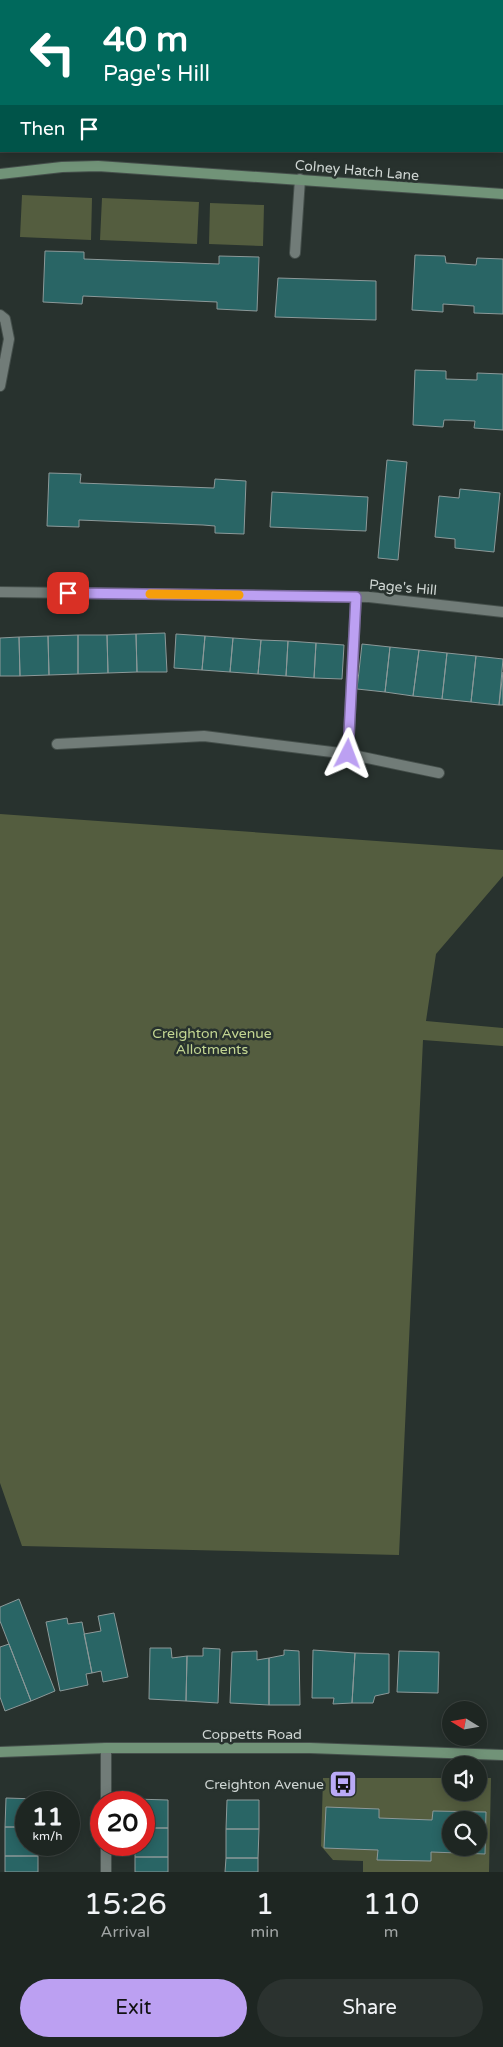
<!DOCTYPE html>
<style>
body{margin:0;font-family:"Varela Round",sans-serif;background:#2b322f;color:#f1f3f6;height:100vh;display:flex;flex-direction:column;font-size:19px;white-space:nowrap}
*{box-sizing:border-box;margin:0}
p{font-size:16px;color:#a1a5a5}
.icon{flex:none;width:28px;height:28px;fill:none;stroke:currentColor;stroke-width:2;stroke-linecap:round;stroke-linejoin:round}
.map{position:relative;height:1872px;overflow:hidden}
.side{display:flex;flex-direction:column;background:#1e2622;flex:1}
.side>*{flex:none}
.hud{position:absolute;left:0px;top:0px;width:504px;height:152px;box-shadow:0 2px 12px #0003,0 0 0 1px #3c4340;background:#00695c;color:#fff;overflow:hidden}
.needle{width:32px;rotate:281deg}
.tools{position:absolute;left:442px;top:1701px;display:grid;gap:10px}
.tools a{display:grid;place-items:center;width:45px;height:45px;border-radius:50%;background:#1e2622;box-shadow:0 2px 12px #0003,0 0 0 1px #3c4340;font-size:25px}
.speed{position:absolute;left:15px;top:1791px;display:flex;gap:10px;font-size:25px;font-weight:700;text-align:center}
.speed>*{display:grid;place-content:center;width:65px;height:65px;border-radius:50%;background:#1e2622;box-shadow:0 2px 12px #0003,0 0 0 1px #3c4340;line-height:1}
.speed small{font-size:12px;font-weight:400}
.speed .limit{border:8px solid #d22;background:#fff;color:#111}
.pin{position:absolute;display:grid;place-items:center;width:42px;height:42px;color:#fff;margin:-21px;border-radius:10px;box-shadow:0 2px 8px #0006}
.me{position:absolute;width:55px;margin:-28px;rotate:3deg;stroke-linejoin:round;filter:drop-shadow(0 0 4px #0008)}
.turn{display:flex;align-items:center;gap:18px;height:105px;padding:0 20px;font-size:22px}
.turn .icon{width:65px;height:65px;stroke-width:2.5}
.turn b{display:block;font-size:35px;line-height:42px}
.then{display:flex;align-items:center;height:48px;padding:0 20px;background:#0003;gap:10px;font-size:19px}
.eta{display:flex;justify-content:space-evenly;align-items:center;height:85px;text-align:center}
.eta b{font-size:30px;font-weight:600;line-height:35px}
.button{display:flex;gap:10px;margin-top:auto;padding:10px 20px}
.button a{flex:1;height:58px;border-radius:30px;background:#bca0f2;color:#111;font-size:20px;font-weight:600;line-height:58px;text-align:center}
.button a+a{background:#2b322f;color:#f1f3f6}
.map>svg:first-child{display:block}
.green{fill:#545d3f;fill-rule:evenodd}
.building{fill:#296565;stroke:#8c9999;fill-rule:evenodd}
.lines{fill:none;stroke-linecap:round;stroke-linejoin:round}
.lane-casing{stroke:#454f4b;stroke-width:12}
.street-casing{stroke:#454f4b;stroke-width:12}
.secondary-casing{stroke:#454f4b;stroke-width:12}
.lane{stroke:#717c78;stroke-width:10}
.street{stroke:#717c78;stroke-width:10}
.secondary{stroke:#719378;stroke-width:10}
.route-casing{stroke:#7a689d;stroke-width:12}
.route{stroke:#bca0f2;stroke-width:9}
.slow{stroke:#f59e0b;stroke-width:9}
.labels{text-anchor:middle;stroke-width:5;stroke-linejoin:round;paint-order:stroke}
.street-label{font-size:14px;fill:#cfd6d3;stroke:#28322e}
.park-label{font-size:14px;fill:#c3d692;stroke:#28322e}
.poi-label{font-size:14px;fill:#cfd6d3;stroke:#28322e;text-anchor:end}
</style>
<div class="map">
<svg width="503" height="1872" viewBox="0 0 503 1872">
<rect width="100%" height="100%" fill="#28322e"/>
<path class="green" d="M22,195L92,198L91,240L20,237Z
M102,198L199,202L197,244L100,240Z
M210,203L264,205L263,246L209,244Z
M0,814L503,850V876L436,954L426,1021L503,1028V1046L423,1040L399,1555L22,1546L0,1483Z
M323,1778H451V1792H479V1778H491L489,1872H363V1861L333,1860L321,1846ZM451,1820H479V1848H451Z"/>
<path class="building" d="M0,24H1V85L0,79Z
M45,251L84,252V259L219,264V256L259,257L257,311L217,309V302L83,296L82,304L43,302Z
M415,255L445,256L446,263L476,265L477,258L503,259V314L474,313V306L443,304V312L412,310Z
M278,278L376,281V320L275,317Z
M415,370L446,371V379L477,380V373L503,374V430L474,428L475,421L452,420H444L443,427L413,425Z
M387,460L407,462L398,560L378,558Z
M49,473L81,474L80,483L214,488L215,479L246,481L244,534L215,533V526L203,525L79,520V527L47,526Z
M460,489L500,493L494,552L455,548V539L435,537L439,496L459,498Z
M272,492L368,497L366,531L270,527Z
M165,633L167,672H137L136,634Z
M136,634L137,672L108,673L107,635Z
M176,634L205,636L202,670L174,668Z
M78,635H107L108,673L78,674Z
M78,635V674L49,675L48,636Z
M48,636L49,675L20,676L19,637Z
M205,636L233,638L230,672L202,670Z
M19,637L20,676H0V638Z
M233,638L261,640L258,674L230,672Z
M261,640L288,641L286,676L258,674Z
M288,641L316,643L314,678L286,676Z
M316,643L344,645L342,679L314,678Z
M362,644L390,647L385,692L357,689Z
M390,647L419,650L413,696L385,692Z
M419,650L447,653L442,699L413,696Z
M447,653L476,656L471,702L442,699Z
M476,656L503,659L499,705L471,702Z
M503,672V705H499Z
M19,1599L55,1691L31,1701L0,1621V1607Z
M114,1613L128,1677L103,1682L101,1671L92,1673L84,1634L101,1631L98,1616Z
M67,1618L68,1624L82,1622L92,1673L86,1674L88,1685L60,1691L46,1622Z
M9,1644L31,1701L5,1711L0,1697V1647Z
M150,1648H171L172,1658L187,1656L186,1701L149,1699Z
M203,1648L220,1649L218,1703L186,1701L187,1656H203Z
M284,1650L299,1651L300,1705H269V1658L284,1655Z
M313,1650L355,1653L352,1703L333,1704L334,1698H312Z
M257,1651V1660L269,1658V1705L230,1703L232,1652Z
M399,1651L439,1652L438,1693L397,1692Z
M355,1653L389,1654V1693L375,1696L373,1703H352Z
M6,1798L38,1799V1802H26V1827H5Z
M135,1799L168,1800V1828H144V1802H135Z
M227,1800H259V1829H226Z
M326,1807L379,1809V1818L432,1820L433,1811L486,1812L485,1854L431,1852V1861L377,1860L378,1850L324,1848ZM451,1820H479V1848H451Z
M5,1827H26V1845H38V1856H5Z
M144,1828H168V1857H135V1845H144Z
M226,1829H259L258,1858H226Z
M5,1856H38V1872H5Z
M135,1857H168V1872H135Z
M226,1858H258V1872H225Z"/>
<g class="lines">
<g class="lane-casing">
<path id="lane" d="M295,253L300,179
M0,315L5,319L9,339L0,386
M57,744L204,736L348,754L439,773
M348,754L356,597"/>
</g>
<g class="street-casing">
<path id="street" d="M0,592L369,597L503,612
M106,1802V1748
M106,1872V1845"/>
</g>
<g class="secondary-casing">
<path id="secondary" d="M0,174L62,167L98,166L503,194
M0,1752L106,1748H310L503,1755"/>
</g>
<use href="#lane" class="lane"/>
<use href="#street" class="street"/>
<use href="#secondary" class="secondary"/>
</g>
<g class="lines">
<g class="route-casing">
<path id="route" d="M68,593L356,597L348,754"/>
</g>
<use href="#route" class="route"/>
<path class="slow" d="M150,594L239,595"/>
</g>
<defs>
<g id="bus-square" transform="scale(1.4375)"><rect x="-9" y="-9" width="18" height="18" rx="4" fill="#baaaf7" stroke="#28322e"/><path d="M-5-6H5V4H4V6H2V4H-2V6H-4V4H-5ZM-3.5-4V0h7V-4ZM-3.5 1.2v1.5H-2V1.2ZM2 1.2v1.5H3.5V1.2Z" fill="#111"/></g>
</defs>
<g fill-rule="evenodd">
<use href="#bus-square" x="343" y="1784"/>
</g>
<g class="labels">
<g class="street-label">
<text transform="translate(357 170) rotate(5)" y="5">Colney Hatch Lane</text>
<text transform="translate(403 587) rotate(5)" y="5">Page's Hill</text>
<text x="252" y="1739">Coppetts Road</text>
</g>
<g class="park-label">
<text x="212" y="1038">Creighton Avenue<tspan x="212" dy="16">Allotments</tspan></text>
</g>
<g class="poi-label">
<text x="324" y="1789">Creighton Avenue</text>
</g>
</g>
</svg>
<div class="tools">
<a><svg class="needle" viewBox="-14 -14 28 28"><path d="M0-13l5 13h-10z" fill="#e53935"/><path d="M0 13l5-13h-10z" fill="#a1a5a5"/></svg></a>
<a><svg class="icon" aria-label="sound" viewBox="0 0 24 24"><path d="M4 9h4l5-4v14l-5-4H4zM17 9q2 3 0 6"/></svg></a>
<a><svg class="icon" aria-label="search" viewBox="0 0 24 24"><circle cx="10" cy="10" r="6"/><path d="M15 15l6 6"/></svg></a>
</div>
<div class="speed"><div>11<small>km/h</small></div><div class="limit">20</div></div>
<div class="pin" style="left:68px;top:593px;background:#d93025"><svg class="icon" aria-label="arrive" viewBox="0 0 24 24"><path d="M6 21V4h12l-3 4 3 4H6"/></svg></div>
<svg class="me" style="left:348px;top:754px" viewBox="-20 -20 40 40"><path d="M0-17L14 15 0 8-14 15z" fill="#bca0f2" stroke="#fff" stroke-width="4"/></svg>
<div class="hud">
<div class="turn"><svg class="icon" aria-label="left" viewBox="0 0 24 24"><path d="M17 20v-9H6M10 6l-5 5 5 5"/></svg><div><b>40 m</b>Page's Hill</div></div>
<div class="then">Then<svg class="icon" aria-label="arrive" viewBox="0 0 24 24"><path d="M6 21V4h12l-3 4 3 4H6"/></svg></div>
</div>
</div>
<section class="side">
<div class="eta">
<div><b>15:26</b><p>Arrival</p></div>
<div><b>1</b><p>min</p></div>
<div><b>110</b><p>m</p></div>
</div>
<div class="button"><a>Exit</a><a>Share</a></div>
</section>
